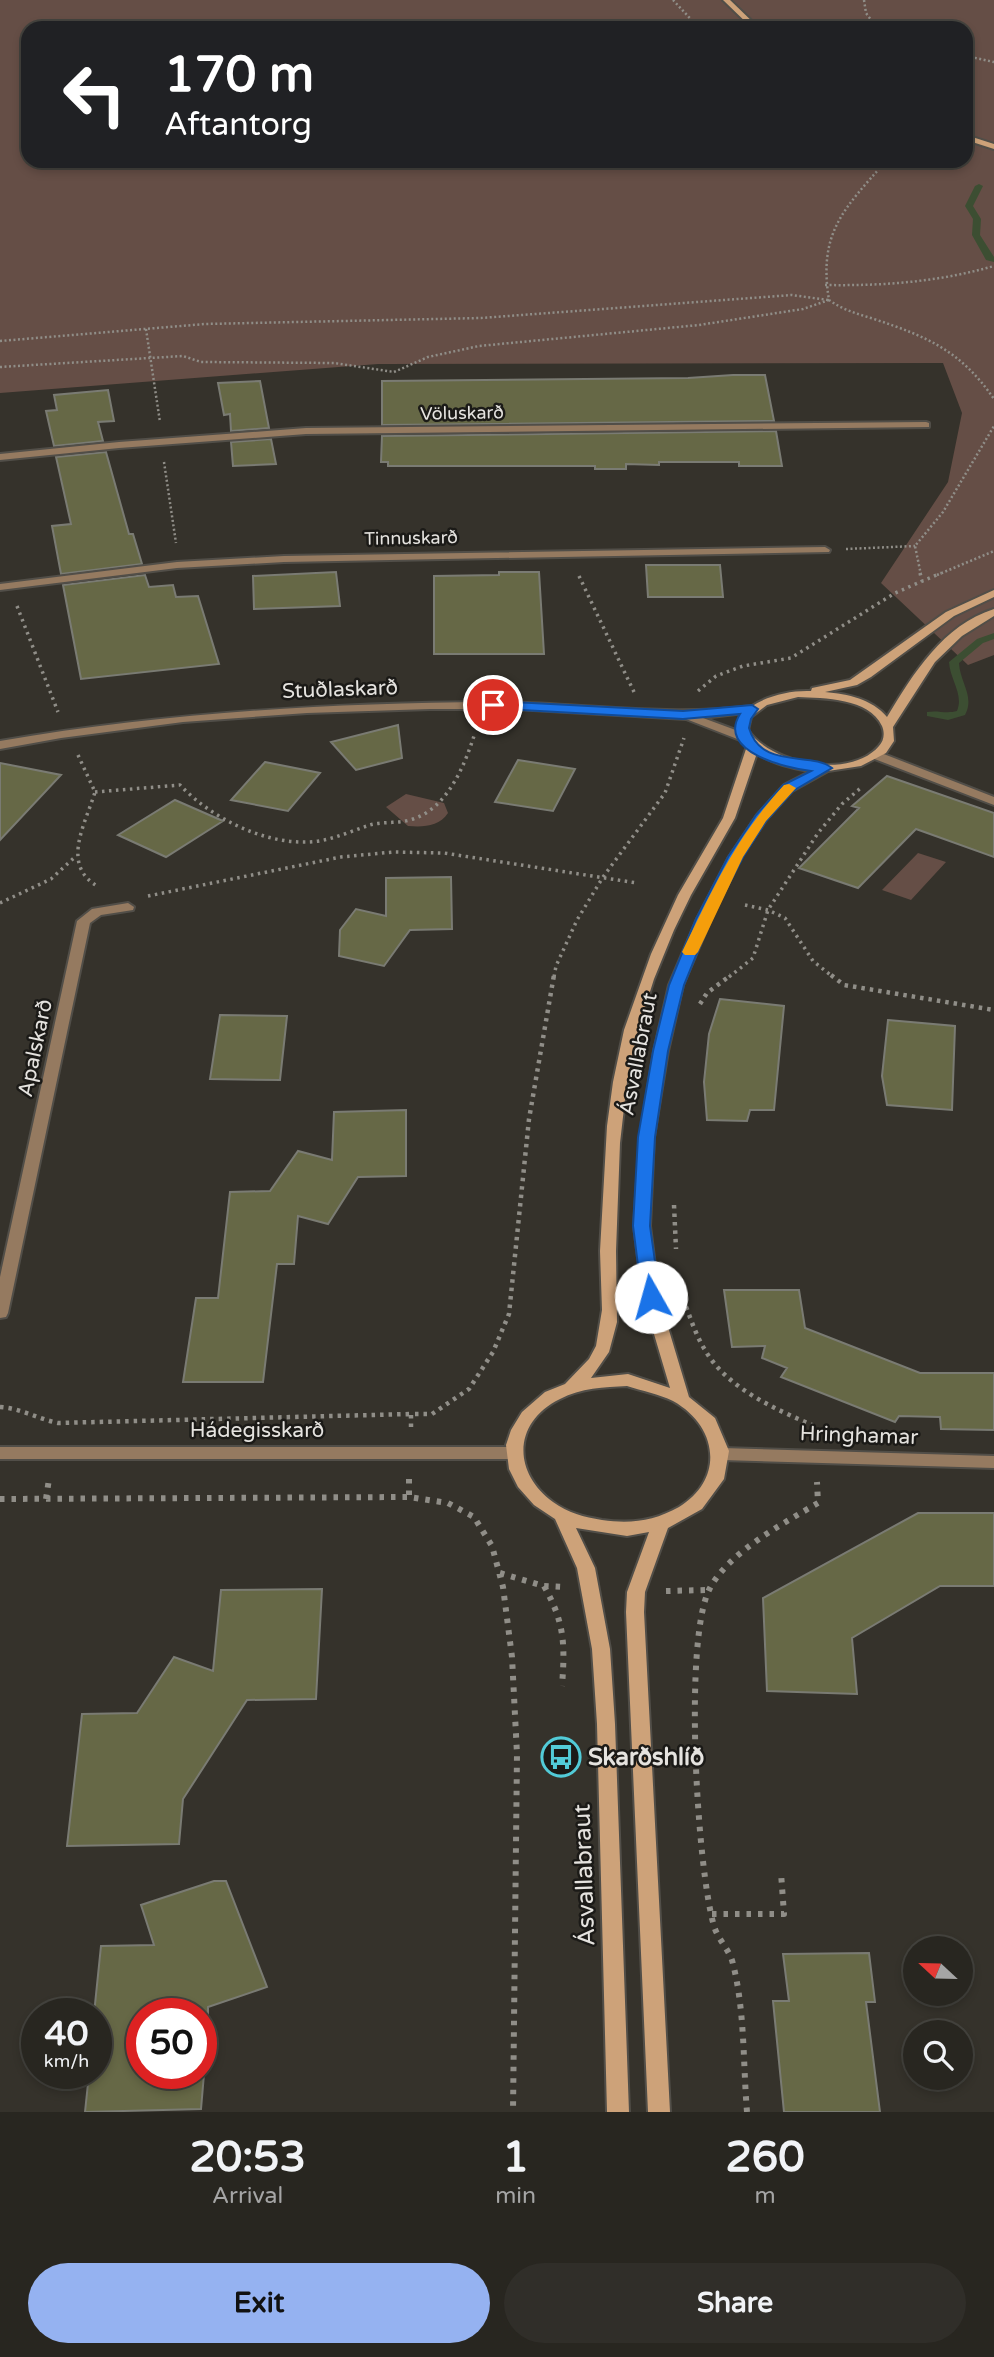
<!DOCTYPE html>
<meta charset="utf-8">
<style>
body{margin:0;font-family:"Varela Round",sans-serif;background:#302e29;color:#f1f3f6;height:100vh;display:flex;flex-direction:column;font-size:26px;white-space:nowrap}
*{box-sizing:border-box;margin:0}
p{font-size:23px;color:#a5a5a5}
.icon{flex:none;width:38px;height:38px;fill:none;stroke:currentColor;stroke-width:2;stroke-linecap:round;stroke-linejoin:round}
.map{position:relative;height:2112px;overflow:hidden}
.details{display:flex;flex-direction:column;background:#282620;flex:1}
.details>*{flex:none}
.hud{position:absolute;left:21px;top:21px;width:952px;height:147px;border-radius:21px;box-shadow:0 4px 10px #0003,0 0 0 2px #44433e;background:#202124;color:#fff;overflow:hidden}
.needle{width:46px;rotate:292deg}
.controls{position:absolute;left:903px;top:1936px;display:grid;gap:14px}
.controls a{display:grid;place-items:center;width:70px;height:70px;border-radius:50%;background:#282620;box-shadow:0 4px 10px #0003,0 0 0 2px #44433e;font-size:35px}
.speed{position:absolute;left:21px;top:1998px;display:flex;gap:14px;font-size:35px;font-weight:700;text-align:center}
.speed>*{display:grid;place-content:center;width:91px;height:91px;border-radius:50%;background:#282620;box-shadow:0 4px 10px #0003,0 0 0 2px #44433e;line-height:1}
.speed small{font-size:18px;font-weight:400}
.speed .limit{border:10px solid #d22;background:#fff;color:#111}
.pin{position:absolute;display:grid;place-items:center;width:60px;height:60px;color:#fff;margin:-30px;border:4px solid #fff;border-radius:50%;box-shadow:0 2px 7px #0007}
.me{position:absolute;width:77px;margin:-38px;rotate:353deg;stroke-linejoin:round;filter:drop-shadow(0 0 5px #0008)}
.turn{display:flex;align-items:center;gap:24px;height:147px;padding:0 28px;font-size:32px}
.turn .icon{width:91px;height:91px;stroke-width:2.5}
.turn b{display:block;font-size:49px;line-height:60px}
.eta{display:flex;justify-content:space-evenly;align-items:center;height:119px;text-align:center}
.eta b{font-size:42px;font-weight:800;line-height:49px}
.button{display:flex;gap:14px;margin-top:auto;padding:14px 28px}
.button a{flex:1;height:80px;border-radius:42px;background:#95b2f1;color:#111;font-size:28px;font-weight:800;line-height:80px;text-align:center}
.button a+a{background:#302e29;color:#f1f3f6}
.map>svg:first-child{display:block}
.green{fill:#654e46;fill-rule:evenodd}
.lines{fill:none;stroke-linecap:round;stroke-linejoin:round}
.stream{fill:#3c4e32;fill-rule:evenodd}
.building{fill:#666846;stroke:#7a7b73;stroke-width:2}
.street-casing{stroke:#514e48;stroke-width:4}
.secondary-casing{stroke:#514e48;stroke-width:4}
.path-far3{stroke:#908e88;stroke-width:2.5;stroke-dasharray:2 2.5;stroke-linecap:butt}
.path-far2{stroke:#908e88;stroke-width:3.5;stroke-dasharray:2.5 4.5;stroke-linecap:butt}
.path-far1{stroke:#908e88;stroke-width:4.5;stroke-dasharray:3.5 5;stroke-linecap:butt}
.path{stroke:#908e88;stroke-width:6;stroke-dasharray:4.5 7;stroke-linecap:butt}
.street{fill:#957a60;fill-rule:evenodd}
.secondary{fill:#cda279;fill-rule:evenodd}
.route{fill:#1a73e8;stroke:#114b97;stroke-width:2}
.slow{fill:#f59e0b}
.labels{text-anchor:middle;stroke-width:5;stroke-linejoin:round;paint-order:stroke}
.far-street-label{font-size:18px;fill:#e5e3df;stroke:#1b1a17}
.street-label{font-size:21px;fill:#e5e3df;stroke:#1b1a17}
.near-poi-label{font-size:24px;font-weight:bold;fill:#e5e3df;stroke:#1b1a17;text-anchor:start}
.near-street-label{font-size:24px;fill:#e5e3df;stroke:#1b1a17}
</style>
<div class="map">
<svg width="994" height="2112" viewBox="0 0 994 2112">
<rect width="100%" height="100%" fill="#35322b"/>
<path class="green" d="M0,0H994V655L968,665L881,583L948,482L962,413L943,363L378,364L0,393ZM28,28H966V161H28Z
M406,794L444,803L448,813C439,827 423,827 408,826L386,807Z
M918,853L946,862L911,900L882,890Z"/>
<g class="lines">
<path class="stream" d="M979,184L983,186L973,206L981,219L980,235L994,257V262L986,260L972,235L973,219L965,206L975,186Z
M994,633V639L983,643L959,663C960,683 975,696 965,715L948,720L927,716V712C938,710 946,714 957,711C964,694 950,680 949,662L977,639Z"/>
</g>
<path class="building" d="M733,375H765L774,421L382,425V381L688,378Z
M260,381L269,428L231,431L230,414L224,415L218,383Z
M108,390L114,421L98,422L103,441L54,446L46,411L57,410L54,395Z
M776,431L782,466H739V462H659V465L626,464V469H595V466H388V462H381L382,436Z
M271,439L276,464L233,466L231,442Z
M106,452L129,534H133L142,564L61,574L52,526L71,524L56,457Z
M646,565H720L723,597H648Z
M336,572L340,606L254,609L253,576Z
M499,572H539L544,654H434V576L499,575Z
M145,575L149,587L173,585L176,597L198,596L219,664L81,679L63,585Z
M398,725L402,758L356,770L331,742Z
M518,760L575,769L553,811L495,802Z
M265,762L320,773L288,811L231,800Z
M0,763L61,775L0,840Z
M887,776L994,813V857L916,829L858,888L799,868L859,808L852,806Z
M175,800L223,821L166,857L118,835Z
M451,877L452,929L410,930L384,966L339,956L340,930L356,909L386,916V878Z
M720,999L784,1006L774,1110H750L747,1121L707,1120L704,1082L709,1034Z
M220,1015L287,1016L280,1080L210,1079Z
M888,1020L955,1026L952,1110L887,1105L882,1076Z
M406,1110V1176L358,1177L328,1224L298,1216L294,1264H277L263,1382H183L196,1298H218L230,1192L270,1191L298,1151L332,1160L334,1112Z
M724,1290H799L805,1328L920,1373H994V1430L941,1429L940,1417L899,1416L895,1422L781,1377L787,1368L762,1358L765,1346L732,1347Z
M918,1513H994V1586H940L852,1638L857,1694L767,1691L763,1598Z
M322,1589L316,1699L247,1700L183,1799L179,1844L67,1846L82,1714L137,1713L174,1657L213,1671L221,1590Z
M214,1881H226L267,1987L208,2007V2014H142V2074H204L201,2109L85,2112L89,2074H96L94,2014L101,1946L154,1945L141,1905Z
M869,1953L875,2002H866L880,2112H784L773,2001H789L783,1954Z"/>
<g class="lines">
<g class="street-casing">
<path id="street" d="M926,422L929,423V427L306,434L119,448L0,460V454L119,442L306,428Z
M825,547L830,550L829,552L284,562L177,568L0,590V584L177,562L284,556Z
M492,702C579,703 665,717 752,706L758,709L752,712L703,718L749,735L751,738L745,742L686,719L516,709H430L307,713L183,722L61,738L0,749V741C163,713 326,703 492,702Z
M876,751L994,797V805L872,758L870,755Z
M128,903L134,907L133,910L101,915L90,923L8,1313L6,1317L0,1318V1277L77,921L92,909Z
M0,1447H514L520,1449L522,1453L520,1457L514,1459H0Z
M722,1448L994,1456V1468L722,1460L716,1458L714,1454L716,1450Z"/>
</g>
<g class="secondary-casing">
<path id="secondary" d="M723,0H730L759,28H752Z
M966,135L994,144V149L966,140Z
M994,590V597L954,616L871,677L857,685L825,692C848,694 872,699 887,717C913,674 943,625 994,609V616L962,636L935,662L893,727L894,741L886,753L861,766L828,771L792,791L766,820L741,857L711,919L683,985L668,1051L654,1137L650,1226L659,1297L689,1397L715,1418L729,1451L724,1479L702,1509L668,1528L645,1592L644,1612L670,2112H648L626,1612L627,1592L649,1532L627,1536L576,1528L595,1568L610,1649L615,1724L629,2112H607L597,1724L592,1649L577,1568L555,1519L534,1505L518,1487L509,1469L506,1445L511,1430L522,1412L545,1392L565,1384L589,1359L596,1346L602,1310L600,1251L607,1126L613,1082L624,1030L651,954L678,895L723,818L747,746L737,730L740,716C757,698 786,690 811,691L812,688L850,680L946,612ZM798,697C824,698 869,698 882,726C885,733 884,741 879,746C850,780 771,764 748,730L751,717L767,705ZM757,753C773,764 792,768 811,771L784,785L757,815L729,857L697,919L669,985L654,1051L640,1137L634,1226L643,1297L670,1388L628,1374L591,1378L609,1352L617,1322L616,1251L620,1143L627,1082L638,1030L654,979L674,930L691,895L735,818ZM627,1386C642,1391 659,1394 673,1401C718,1426 725,1479 679,1507C654,1521 631,1524 602,1520C584,1517 568,1513 553,1502C512,1472 513,1422 560,1399C581,1388 604,1387 627,1386Z"/>
</g>
<path class="path-far3" d="M673,0L699,28
M864,0L866,13L877,28
M966,56L994,62
M886,161C844,209 818,232 829,300C843,310 858,314 874,319C928,337 961,351 994,399
M825,285C883,286 938,282 994,266
M146,329L160,422
M0,341L205,324L481,318L792,295L828,300
M0,367L183,356L201,362L334,363L394,372L428,357L479,346L699,325L803,309L829,300
M164,462L176,543
M846,549L915,546
M921,575L915,546L943,512L994,426
M937,575L994,551"/>
<path class="path-far2" d="M920,573L922,581
M579,576L634,692
M17,606L58,712
M698,691L716,676L743,666L791,658L895,593L941,573
M78,755L95,792C85,825 60,866 99,887
M95,792L180,785C213,820 271,848 319,841C337,838 354,830 370,825C384,821 399,824 413,819C447,808 464,767 474,736
M148,896L341,857L393,852L444,853L637,883
M0,903L51,879L75,857
M745,905L768,910L785,918L813,961L833,977
M554,977L556,966L577,920L603,877L665,793L684,738
M729,977L753,958L768,910L818,833L842,804L863,786"/>
<path class="path-far1" d="M831,975L844,985L994,1010
M700,1004L707,993L731,975
M674,1205L676,1249
M683,1299C690,1316 695,1334 705,1350C727,1388 773,1408 812,1425L813,1431
M0,1407C20,1408 38,1419 58,1423L411,1414
M411,1427V1414H432L469,1389L493,1352L509,1314L529,1119L554,975"/>
<path class="path" d="M409,1479V1497L448,1503L474,1517L492,1546L503,1587L512,1657L517,1754L513,2112
M0,1499L409,1497
M46,1499L49,1479
M500,1573L544,1586L563,1587
M544,1586C565,1623 565,1645 562,1686
M666,1591L708,1590
M712,1914H784L781,1873
M747,2112C743,2064 745,2011 733,1964C730,1950 718,1940 714,1926C697,1868 683,1638 710,1588C729,1552 784,1523 818,1503L817,1482"/>
<use href="#street" class="street"/>
<use href="#secondary" class="secondary"/>
</g>
<path class="route" d="M493,701L683,711L752,705L758,709L751,719L749,728C761,770 811,751 832,768L793,791L766,821L743,857L711,919L684,985L668,1051L655,1137L650,1226L660,1297L651,1303L642,1297L633,1226L638,1137L653,1051L669,985L696,919L728,857L756,815L783,785L811,771C787,768 716,752 740,714L683,719L488,708L486,705Z"/>
<path class="slow" d="M789,784L796,788L766,821L743,857L698,952L695,955H685L682,952C713,889 735,838 784,785Z"/>
<defs>
<g id="bus-ring" transform="scale(2.0125)"><circle r="9.5" fill="#1b1a17" stroke="#52cbd8" stroke-width="1.5"/><path d="M-5-6H5V4H4V6H2V4H-2V6H-4V4H-5ZM-3.5-4V0h7V-4ZM-3.5 1.2v1.5H-2V1.2ZM2 1.2v1.5H3.5V1.2Z" fill="#52cbd8"/></g>
</defs>
<g fill-rule="evenodd">
<use href="#bus-ring" x="561" y="1757"/>
</g>
<g class="labels">
<g class="far-street-label">
<text transform="translate(462 413) rotate(-1)" y="6">Völuskarð</text>
<text transform="translate(411 538) rotate(-1)" y="6">Tinnuskarð</text>
</g>
<g class="street-label">
<text transform="translate(340 689) rotate(-2)" y="7">Stuðlaskarð</text>
<text transform="translate(35 1048) rotate(-78)" y="7">Apalskarð</text>
<text transform="translate(638 1054) rotate(-79)" y="7">Ásvallabraut</text>
<text x="257" y="1437">Hádegisskarð</text>
<text transform="translate(859 1435) rotate(2)" y="7">Hringhamar</text>
</g>
<g class="near-poi-label">
<text x="588" y="1765">Skarðshlíð</text>
</g>
<g class="near-street-label">
<text transform="translate(584 1875) rotate(-92)" y="8">Ásvallabraut</text>
</g>
</g>
</svg>
<div class="controls">
<a><svg class="needle" viewBox="-14 -14 28 28"><path d="M0-13l5 13h-10z" fill="#e53935"/><path d="M0 13l5-13h-10z" fill="#a5a5a5"/></svg></a>
<a><svg class="icon" aria-label="search" viewBox="0 0 24 24"><circle cx="10" cy="10" r="6"/><path d="M15 15l6 6"/></svg></a>
</div>
<div class="speed"><div>40<small>km/h</small></div><div class="limit">50</div></div>
<div class="pin" style="left:493px;top:705px;background:#d93025"><svg class="icon" aria-label="arrive" viewBox="0 0 24 24"><path d="M6 21V4h12l-3 4 3 4H6"/></svg></div>
<svg class="me" style="left:651px;top:1297px" viewBox="-20 -20 40 40"><circle r="19" fill="#fff"/><path d="M0-13L10 11 0 6-10 11z" fill="#1a73e8"/></svg>
<div class="hud">
<div class="turn"><svg class="icon" aria-label="left" viewBox="0 0 24 24"><path d="M17 20v-9H6M10 6l-5 5 5 5"/></svg><div><b>170 m</b>Aftantorg</div></div>
</div>
</div>
<section class="details">
<div class="eta">
<div><b>20:53</b><p>Arrival</p></div>
<div><b>1</b><p>min</p></div>
<div><b>260</b><p>m</p></div>
</div>
<div class="button"><a>Exit</a><a>Share</a></div>
</section>
